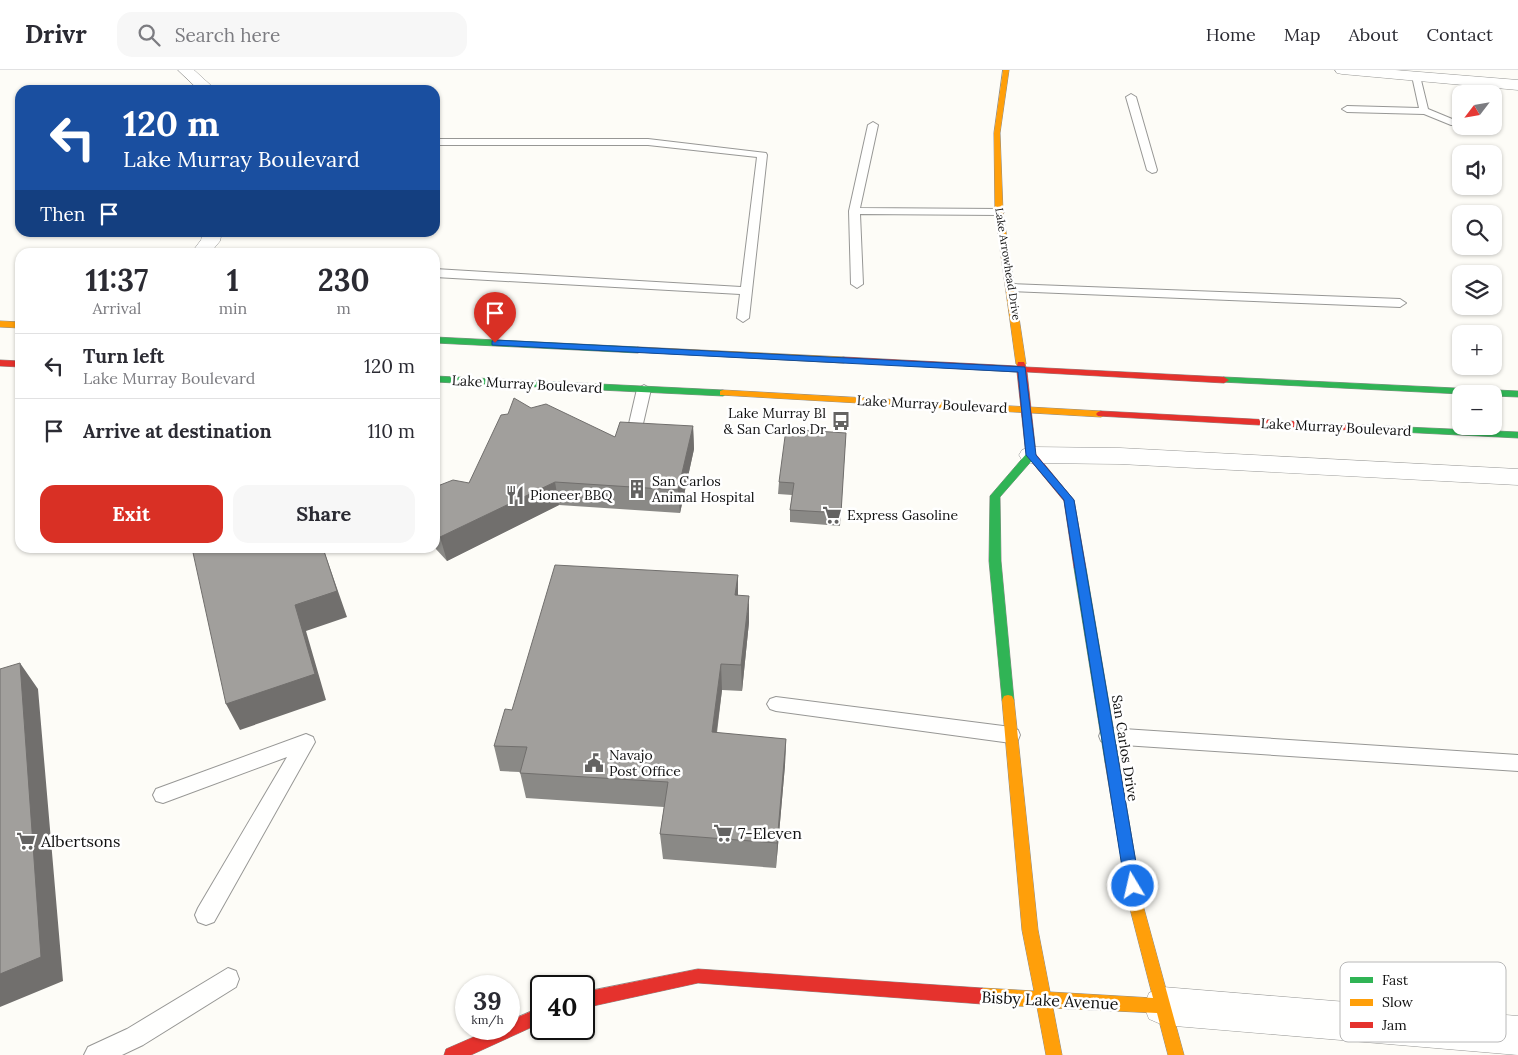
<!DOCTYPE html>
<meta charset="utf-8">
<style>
body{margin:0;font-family:Lora,serif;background:#f7f7f7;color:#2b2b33;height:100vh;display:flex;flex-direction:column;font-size:19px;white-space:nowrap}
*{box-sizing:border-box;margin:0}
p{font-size:16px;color:#7c7c81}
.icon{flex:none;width:28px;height:28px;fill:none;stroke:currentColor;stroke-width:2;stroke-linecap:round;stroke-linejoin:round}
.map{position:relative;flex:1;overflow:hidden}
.panel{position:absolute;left:15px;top:178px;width:425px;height:305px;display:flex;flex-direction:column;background:#fff;border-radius:15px;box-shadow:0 1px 4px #0004}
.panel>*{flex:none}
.banner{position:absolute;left:15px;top:15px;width:425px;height:152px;border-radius:15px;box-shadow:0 1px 4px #0004;background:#1a4fa0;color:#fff;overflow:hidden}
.needle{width:32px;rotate:239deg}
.tools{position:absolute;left:1452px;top:15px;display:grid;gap:10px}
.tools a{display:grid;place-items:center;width:50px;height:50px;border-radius:10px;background:#fff;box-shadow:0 1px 4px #0004;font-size:25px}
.speed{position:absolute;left:455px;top:905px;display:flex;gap:10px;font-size:25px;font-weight:700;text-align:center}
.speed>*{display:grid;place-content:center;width:65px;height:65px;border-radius:50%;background:#fff;box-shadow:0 1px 4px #0004;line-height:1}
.speed small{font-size:12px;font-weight:400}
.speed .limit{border:2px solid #111;border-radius:8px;background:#fff;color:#111}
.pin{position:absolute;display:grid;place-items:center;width:42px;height:42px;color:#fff;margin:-51px -21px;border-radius:50% 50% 50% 0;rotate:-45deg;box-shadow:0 0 5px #0007}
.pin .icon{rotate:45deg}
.me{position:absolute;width:55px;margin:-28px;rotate:351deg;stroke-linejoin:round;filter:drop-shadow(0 0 4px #0008)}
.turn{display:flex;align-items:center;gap:18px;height:105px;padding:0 25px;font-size:22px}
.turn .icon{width:65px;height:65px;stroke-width:2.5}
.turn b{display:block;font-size:35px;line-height:42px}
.then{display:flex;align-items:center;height:48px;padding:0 25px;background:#0003;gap:10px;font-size:19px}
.eta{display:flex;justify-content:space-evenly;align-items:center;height:85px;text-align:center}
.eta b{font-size:30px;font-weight:700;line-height:35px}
.action{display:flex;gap:10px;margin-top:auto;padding:10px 25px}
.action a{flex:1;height:58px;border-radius:15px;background:#d93025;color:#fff;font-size:20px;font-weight:700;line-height:58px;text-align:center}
.action a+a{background:#f7f7f7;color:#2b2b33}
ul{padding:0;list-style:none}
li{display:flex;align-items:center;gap:15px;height:65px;padding:0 25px;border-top:1px solid #e1e1e2}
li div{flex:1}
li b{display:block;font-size:19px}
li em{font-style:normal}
header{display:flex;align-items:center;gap:30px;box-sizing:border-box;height:70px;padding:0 25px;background:#fff;border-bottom:1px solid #e1e1e2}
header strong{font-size:24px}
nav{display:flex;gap:28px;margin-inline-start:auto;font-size:18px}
.search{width:350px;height:45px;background:#f7f7f7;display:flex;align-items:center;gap:12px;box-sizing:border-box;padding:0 18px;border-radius:15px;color:#7c7c81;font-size:19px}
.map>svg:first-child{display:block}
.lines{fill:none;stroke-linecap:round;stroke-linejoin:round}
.lane-casing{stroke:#979795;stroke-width:2}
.street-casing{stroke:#979795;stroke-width:1}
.fast-casing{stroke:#8e8d8b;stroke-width:1}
.slow-casing{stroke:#8e8d8b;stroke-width:1}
.jam-casing{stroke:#8e8d8b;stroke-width:1}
.lane{fill:#fffffe;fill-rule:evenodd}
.street{fill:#fffffe;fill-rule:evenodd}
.fast{fill:#30b455;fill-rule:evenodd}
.slow{fill:#ff9f0a;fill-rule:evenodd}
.jam{fill:#e5322d;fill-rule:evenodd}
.wall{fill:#8a8986}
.shaded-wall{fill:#716f6d}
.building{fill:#a19f9c;stroke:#716f6d}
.route{fill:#1a73e8;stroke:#114b97}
.labels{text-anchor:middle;stroke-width:5;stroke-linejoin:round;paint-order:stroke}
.far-street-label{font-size:11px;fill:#111;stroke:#fff}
.street-label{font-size:14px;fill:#111;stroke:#fff}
.poi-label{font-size:14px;fill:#111;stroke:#fff;text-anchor:start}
.near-poi-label{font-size:16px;fill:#111;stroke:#fff;text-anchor:start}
.near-street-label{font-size:16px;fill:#111;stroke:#fff}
.key{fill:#fff;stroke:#b8b8b8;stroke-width:1}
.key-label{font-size:14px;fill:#111}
</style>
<header>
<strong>Drivr</strong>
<div class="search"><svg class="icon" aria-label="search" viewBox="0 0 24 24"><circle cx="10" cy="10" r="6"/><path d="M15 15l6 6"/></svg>Search here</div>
<nav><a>Home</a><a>Map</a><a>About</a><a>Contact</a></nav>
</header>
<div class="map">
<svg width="1518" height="985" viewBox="0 0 1518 985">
<rect width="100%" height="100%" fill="#fdfcf7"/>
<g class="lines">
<g class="lane-casing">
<path id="lane" d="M1416,3L1420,6L1428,39L1457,51V55H1451L1424,44L1347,42L1342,39L1347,36L1419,38L1412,6Z
M1131,24L1136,27L1157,100L1156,102L1152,103L1147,100L1126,27Z
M873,52L878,55L860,138L999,139L1004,142L999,145L860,144L863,214L857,218L851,214L849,141L868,55Z
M435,69H648L766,83L767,85L749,248L743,252L737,248L740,224L435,207V199L741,217L757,87L648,75H435Z
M1012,214L1400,229L1406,233L1400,237L1008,221L1006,218L1008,215Z
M644,315L651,319L642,358L640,361H630L628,358L637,319Z
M776,627L1011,657L1018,660L1020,665L1018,670L1011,673L776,641L770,639L767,634L770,629Z
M1108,658L1518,685V701L1108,674L1101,671L1099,666L1101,661Z
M306,664L313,667L315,672L214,852L206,855L198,852L195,845L198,838L287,687L163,733L156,731L153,725L156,719Z
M228,898L236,901L239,909L236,917L143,975L122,985H84L88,977L127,959Z"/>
</g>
<g class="street-casing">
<path id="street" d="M178,0H194L216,20H199Z
M1335,0H1395L1518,10V20L1342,4L1337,3Z
M203,162H222L220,171L211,182H192L201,170Z
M1031,377L1120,378L1518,399V415L1120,394L1031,393L1022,390L1019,385L1022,380Z
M1163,917L1518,946V985L1163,955L1149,949L1144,936L1149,923Z"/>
</g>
<g class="fast-casing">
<path id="fast" d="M435,267L638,277L643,280L638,283L435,273Z
M435,306L723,320L728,323L723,326L435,312Z
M1224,307L1518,321V327L1494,326V324H1461L1221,312L1219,310Z
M1383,356L1518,362V368L1380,361L1378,359Z
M1031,382L1036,385L1035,387L1000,427L1001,491L1014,630L1012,634L1008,635L1004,634L1002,630L989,491L990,426L1027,383Z
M1080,494L1086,498L1119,692L1117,696L1112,697L1107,696L1105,692L1074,498Z"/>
</g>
<g class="slow-casing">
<path id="slow" d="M1003,0H1009L1000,63L1003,142L1026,294L1021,297L1016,294L995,142L994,63Z
M0,251L20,252V258L0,257Z
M638,277L844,287L849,290L844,293L635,282L633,280Z
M723,320L1101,341L1106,344L1101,347L720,325V321Z
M1008,625L1012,626L1014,630L1038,860L1050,922L1153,928L1129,835L1105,692L1107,688L1112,687L1117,688L1119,692L1143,835L1184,985H1168L1157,943L1053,938L1062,985H1046L1037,937L982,934L976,931L974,926L976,921L982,918L1034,921L1022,860L1002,630L1004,626Z"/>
</g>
<g class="jam-casing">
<path id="jam" d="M844,287L1017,296L1018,292H1024L1026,297L1224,307L1229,310L1224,313L1027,302L1036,384L1074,430L1086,498L1080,502L1074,498L1064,431L1026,385L1017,302L841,292V288Z
M0,290L20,291V297L0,296Z
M1101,341L1383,356L1388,359L1383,362L1098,346L1096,344L1098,342Z
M698,899L982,918L988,921L990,926L988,931L982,934L698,913L584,938V922Z
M541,937V953L471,985H444L446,979L492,959H509V951Z"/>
</g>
<use href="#lane" class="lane"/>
<use href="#street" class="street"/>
<use href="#fast" class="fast"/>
<use href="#slow" class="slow"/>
<use href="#jam" class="jam"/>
</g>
<path class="wall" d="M531,338L615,367L693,356L694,379L680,443L559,435L447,491L435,478V417L469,413L508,344Z
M846,363L840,456L790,452V440L792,425L778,424L779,412Z
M738,505V525L749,552L742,621L722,620L717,663L786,669L785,695L776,798L663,789L660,764L664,737L526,728L520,702L500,701L494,676L512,640Z"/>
<path class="shaded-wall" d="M693,356L694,379L680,443L678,420Z
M555,412L559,435L447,491L440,467Z
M323,478L347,547L306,561L326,630L240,660L226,634L295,535Z
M738,505V531L735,525Z
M749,526V552L742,621L741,595Z
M20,593L38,619L63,911L0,937V904Z
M721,594L722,620L713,688L712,662Z
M786,669L785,695L776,798L777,773Z"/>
<path class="building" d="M514,328L531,338L546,334L615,367L620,352L693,356L678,420L555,412L440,467L435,462V417L453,410L469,413L501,345L508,344Z
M786,359L846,363L841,443L790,440L794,413L779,412Z
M192,478H323L337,521L295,535L315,604L226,634Z
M555,495L738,505L735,525L749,526L741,595L721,594L712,662L786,669L777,773L660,764L668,712L520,703L527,677L494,676L505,639L512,640Z
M20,593L41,887L0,904V599Z"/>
<path class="route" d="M495,270L1025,297L1036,385L1074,430L1140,816L1138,821L1133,823L1128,821L1125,816L1064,430L1026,385L1018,302L492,275V271Z"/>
<defs>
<g id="bus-bare" transform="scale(1.5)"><path d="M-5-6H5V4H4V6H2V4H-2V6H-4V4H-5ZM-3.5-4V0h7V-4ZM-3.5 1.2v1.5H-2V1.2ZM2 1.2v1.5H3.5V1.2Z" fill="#646362" stroke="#fff" stroke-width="2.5" paint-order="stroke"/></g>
<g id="building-bare" transform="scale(1.5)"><path d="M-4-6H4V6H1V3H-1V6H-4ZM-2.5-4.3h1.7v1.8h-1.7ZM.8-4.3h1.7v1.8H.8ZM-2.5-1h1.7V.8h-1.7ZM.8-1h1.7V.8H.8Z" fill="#646362" stroke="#fff" stroke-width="2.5" paint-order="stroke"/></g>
<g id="restaurant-bare" transform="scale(1.5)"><path d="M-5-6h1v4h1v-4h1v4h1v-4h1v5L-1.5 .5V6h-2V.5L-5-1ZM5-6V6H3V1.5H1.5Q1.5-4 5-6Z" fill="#646362" stroke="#fff" stroke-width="2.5" paint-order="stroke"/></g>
<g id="supermarket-bare" transform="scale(1.5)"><path d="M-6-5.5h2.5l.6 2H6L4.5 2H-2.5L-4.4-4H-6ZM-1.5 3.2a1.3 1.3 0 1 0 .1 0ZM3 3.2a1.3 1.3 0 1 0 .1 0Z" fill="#646362" stroke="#fff" stroke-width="2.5" paint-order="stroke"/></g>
<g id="civic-bare" transform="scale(1.5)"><path d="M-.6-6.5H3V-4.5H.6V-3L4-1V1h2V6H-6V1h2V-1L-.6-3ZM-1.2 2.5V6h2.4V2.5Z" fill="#646362" stroke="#fff" stroke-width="2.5" paint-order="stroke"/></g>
</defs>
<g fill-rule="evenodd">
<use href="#bus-bare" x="841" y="351"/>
<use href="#building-bare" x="637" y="419"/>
<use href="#restaurant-bare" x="515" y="425"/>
<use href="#supermarket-bare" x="832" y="445"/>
<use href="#civic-bare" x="594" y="693"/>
<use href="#supermarket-bare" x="723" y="763"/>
<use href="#supermarket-bare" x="26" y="771"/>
</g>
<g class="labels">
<g class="far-street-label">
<text transform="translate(1008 194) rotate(81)" y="4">Lake Arrowhead Drive</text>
</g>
<g class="street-label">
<text transform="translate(527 314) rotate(3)" y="5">Lake Murray Boulevard</text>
<text transform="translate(932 334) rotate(3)" y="5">Lake Murray Boulevard</text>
<text transform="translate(1336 357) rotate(3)" y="5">Lake Murray Boulevard</text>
<text transform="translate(1125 678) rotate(81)" y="5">San Carlos Drive</text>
</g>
<g class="poi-label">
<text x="826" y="348" text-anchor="end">Lake Murray Bl<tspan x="826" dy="16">&amp; San Carlos Dr</tspan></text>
<text x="652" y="416">San Carlos<tspan x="652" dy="16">Animal Hospital</tspan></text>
<text x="530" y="430">Pioneer BBQ</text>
<text x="847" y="450">Express Gasoline</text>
<text x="609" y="690">Navajo<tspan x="609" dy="16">Post Office</tspan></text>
</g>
<g class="near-poi-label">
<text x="738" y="769">7-Eleven</text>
<text x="41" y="777">Albertsons</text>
</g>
<g class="near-street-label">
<text transform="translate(1050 930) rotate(3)" y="6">Bisby Lake Avenue</text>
</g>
</g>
<rect x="1340" y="892" width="166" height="80" rx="8" class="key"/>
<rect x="1350" y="907" width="23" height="6" fill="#30b455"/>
<rect x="1350" y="929" width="23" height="7" fill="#ff9f0a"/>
<rect x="1350" y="952" width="23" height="6" fill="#e5322d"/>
<g class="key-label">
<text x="1382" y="915">Fast</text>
<text x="1382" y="937">Slow</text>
<text x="1382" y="960">Jam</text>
</g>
</svg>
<div class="tools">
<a><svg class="needle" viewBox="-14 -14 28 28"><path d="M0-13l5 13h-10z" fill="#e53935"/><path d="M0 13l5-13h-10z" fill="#7c7c81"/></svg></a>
<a><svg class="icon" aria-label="sound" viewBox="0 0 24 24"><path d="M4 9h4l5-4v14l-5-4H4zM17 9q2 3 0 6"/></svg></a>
<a><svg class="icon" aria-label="search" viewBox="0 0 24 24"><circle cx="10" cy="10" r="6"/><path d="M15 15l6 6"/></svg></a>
<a><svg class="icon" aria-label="layers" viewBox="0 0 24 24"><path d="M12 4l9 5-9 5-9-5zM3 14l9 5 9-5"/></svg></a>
<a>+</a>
<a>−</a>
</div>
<div class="speed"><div>39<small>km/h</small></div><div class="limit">40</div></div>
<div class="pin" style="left:495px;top:273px;background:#d93025"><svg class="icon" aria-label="arrive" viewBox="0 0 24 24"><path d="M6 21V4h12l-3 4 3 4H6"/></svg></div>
<svg class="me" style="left:1133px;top:816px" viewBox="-20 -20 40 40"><circle r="17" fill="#1a73e8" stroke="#fff" stroke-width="3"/><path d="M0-11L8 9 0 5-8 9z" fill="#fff"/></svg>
<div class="banner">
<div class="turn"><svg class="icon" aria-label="left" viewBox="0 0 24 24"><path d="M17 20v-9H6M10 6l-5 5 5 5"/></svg><div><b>120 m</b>Lake Murray Boulevard</div></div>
<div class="then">Then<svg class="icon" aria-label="arrive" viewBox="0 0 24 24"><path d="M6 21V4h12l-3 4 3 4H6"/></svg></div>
</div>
<section class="panel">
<div class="eta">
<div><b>11:37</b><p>Arrival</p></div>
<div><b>1</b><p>min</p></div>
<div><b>230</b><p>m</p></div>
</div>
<ul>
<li><svg class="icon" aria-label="left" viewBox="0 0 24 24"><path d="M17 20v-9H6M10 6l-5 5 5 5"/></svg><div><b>Turn left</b><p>Lake Murray Boulevard</p></div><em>120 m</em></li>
<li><svg class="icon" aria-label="arrive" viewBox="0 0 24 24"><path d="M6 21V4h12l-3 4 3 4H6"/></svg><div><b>Arrive at destination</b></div><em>110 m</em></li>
</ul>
<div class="action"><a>Exit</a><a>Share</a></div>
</section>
</div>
